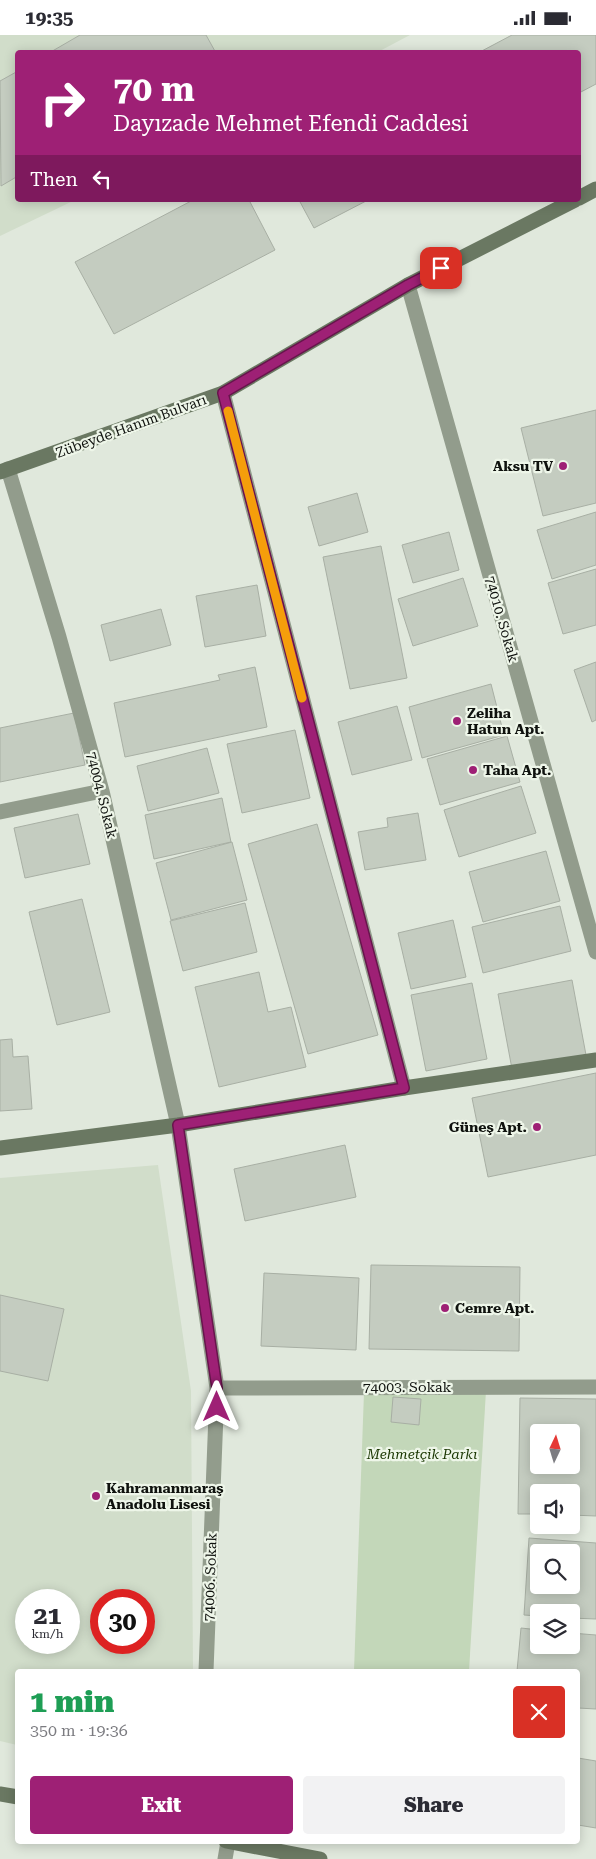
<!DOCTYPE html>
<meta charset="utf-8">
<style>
body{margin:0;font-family:"Roboto Serif",serif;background:#f2f2f3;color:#2b2b33;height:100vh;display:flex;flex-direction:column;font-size:19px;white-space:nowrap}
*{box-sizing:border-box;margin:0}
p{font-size:16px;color:#7c7c81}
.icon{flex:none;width:28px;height:28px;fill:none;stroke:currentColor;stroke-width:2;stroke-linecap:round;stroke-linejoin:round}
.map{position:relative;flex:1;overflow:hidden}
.panel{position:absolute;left:15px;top:1634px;width:565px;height:175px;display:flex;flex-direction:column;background:#fff;border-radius:5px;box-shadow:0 2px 12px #0003}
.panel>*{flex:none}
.banner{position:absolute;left:15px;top:15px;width:566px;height:152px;border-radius:5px;box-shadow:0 2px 12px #0003;background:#9e2075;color:#fff;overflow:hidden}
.needle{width:32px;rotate:4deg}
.tools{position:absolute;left:530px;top:1389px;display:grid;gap:10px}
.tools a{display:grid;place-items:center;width:50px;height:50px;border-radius:5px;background:#fff;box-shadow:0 2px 12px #0003;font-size:25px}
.speed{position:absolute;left:15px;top:1554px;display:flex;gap:10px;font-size:25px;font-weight:700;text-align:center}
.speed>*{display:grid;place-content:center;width:65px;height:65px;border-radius:50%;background:#fff;box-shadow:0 2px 12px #0003;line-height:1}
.speed small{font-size:12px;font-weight:400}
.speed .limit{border:8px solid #d22;background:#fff;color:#111}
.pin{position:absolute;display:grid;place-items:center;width:42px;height:42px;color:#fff;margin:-21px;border-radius:10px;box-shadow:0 2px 8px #0006}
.me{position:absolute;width:55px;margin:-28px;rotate:0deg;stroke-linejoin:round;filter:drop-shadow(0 0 4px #0008)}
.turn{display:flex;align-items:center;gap:18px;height:105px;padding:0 15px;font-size:22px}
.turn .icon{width:65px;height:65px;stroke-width:2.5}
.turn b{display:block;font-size:35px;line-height:42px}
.then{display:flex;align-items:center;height:48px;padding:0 15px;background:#0003;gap:10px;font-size:19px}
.round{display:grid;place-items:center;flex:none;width:52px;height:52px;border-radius:5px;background:#f2f2f3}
.overview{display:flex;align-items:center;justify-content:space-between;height:85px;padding:0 15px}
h1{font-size:30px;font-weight:800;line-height:38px;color:#1e9e55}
.primary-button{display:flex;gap:10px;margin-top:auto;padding:10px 15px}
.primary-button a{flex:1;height:58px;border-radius:5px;background:#9e2075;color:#fff;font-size:20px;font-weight:800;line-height:58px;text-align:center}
.primary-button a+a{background:#f2f2f3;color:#2b2b33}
.status{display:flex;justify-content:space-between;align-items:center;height:35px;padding:0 25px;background:#fff;direction:ltr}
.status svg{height:14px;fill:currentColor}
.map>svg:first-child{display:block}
.built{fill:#d1ddca;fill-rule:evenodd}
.green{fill:#c3d7b9}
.building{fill:#c4ccc0;stroke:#a8afa4;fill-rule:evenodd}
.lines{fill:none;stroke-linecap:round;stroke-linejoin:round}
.street{stroke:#929c8c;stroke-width:15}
.secondary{stroke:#6a7862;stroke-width:15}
.route-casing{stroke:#67154c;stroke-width:12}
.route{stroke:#9e2075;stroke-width:9}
.slow{stroke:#f59e0b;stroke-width:9}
.poi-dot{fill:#9e2075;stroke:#eef6e9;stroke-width:2}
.labels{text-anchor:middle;stroke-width:4.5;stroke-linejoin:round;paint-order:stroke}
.street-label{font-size:14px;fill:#0f120e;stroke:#eef6e9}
.poi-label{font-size:14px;font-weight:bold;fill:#0f120e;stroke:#eef6e9;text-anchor:start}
.park-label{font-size:14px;font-style:italic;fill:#193601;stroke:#eef6e9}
</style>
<div class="status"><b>19:35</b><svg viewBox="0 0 49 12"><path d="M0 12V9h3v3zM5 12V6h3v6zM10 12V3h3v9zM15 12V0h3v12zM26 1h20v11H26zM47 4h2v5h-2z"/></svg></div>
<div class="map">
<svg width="596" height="1824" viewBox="0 0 596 1824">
<rect width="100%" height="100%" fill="#e0e8dc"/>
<path class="built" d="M0,0H410L376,18H18V165H75L0,201Z
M158,1130L191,1356L193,1636H18L17,1710L0,1706V1143ZM26,1565H69V1608H26ZM101,1565H144V1608H101Z"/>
<path class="green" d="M486,1356L469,1636H354L364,1357Z"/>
<path class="building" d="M80,0H206L216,18H49Z
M512,0H596V49L579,58V18H478Z
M18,36V141L1,151L0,46Z
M193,165H249L275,215L114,299L75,227Z
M299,165H368L314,193Z
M596,375V468L543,481L521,393Z
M357,458L368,497L319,511L308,472Z
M596,477V530L552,544L537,495Z
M449,497L459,535L413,548L402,510Z
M381,511L407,643L350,654L323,522Z
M596,534V590L563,599L548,548Z
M463,543L478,591L413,611L398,564Z
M257,550L266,601L205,612L196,561Z
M161,574L171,610L110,626L101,590Z
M596,627V685L592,687L574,635Z
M255,632L267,692L125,722L114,668L220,645L218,640Z
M491,649L504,700L422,723L409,672Z
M397,671L412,725L352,740L338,687Z
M74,678L85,730L0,747V693Z
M295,695L310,763L242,778L227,709Z
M507,701L520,747L440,770L427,724Z
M207,713L219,758L148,776L137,731Z
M521,751L536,798L459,822L444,775Z
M222,763L231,807L154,824L145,780Z
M418,778L426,825L365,835L358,797L388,792L387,783Z
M78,779L90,829L25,843L14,793Z
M317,789L378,1000L308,1019L248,809Z
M232,807L247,865L171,885L156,828Z
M546,816L560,866L483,887L469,837Z
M82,864L110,977L57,990L29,877Z
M245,868L257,917L183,936L170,886Z
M560,871L571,916L483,938L472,892Z
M453,885L466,942L411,954L398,898Z
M259,937L268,977L291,972L306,1032L219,1052L195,952Z
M572,945L586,1020L512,1034L498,959Z
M472,948L487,1024L426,1036L411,960Z
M12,1004L13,1022L28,1021L32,1074L0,1076V1005Z
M596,1038V1120L488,1142L472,1063Z
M345,1110L356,1162L245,1186L234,1134Z
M371,1230L520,1232L519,1316L369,1314Z
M264,1238L359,1243L356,1315L261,1311Z
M0,1260L64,1274L48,1346L0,1336Z
M393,1362L421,1364L419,1390L391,1387Z
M520,1363L596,1364V1481L571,1480V1458H539V1479H518ZM539,1398H571V1430H539Z
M529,1503L596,1508V1584L571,1583V1578H539V1581L524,1580ZM539,1518H571V1550H539Z
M521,1593L539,1595V1610H571V1598L596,1600V1674L578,1673V1636H517Z
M578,1723L596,1726V1793L578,1790Z"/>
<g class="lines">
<path class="street" d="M408,250L596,917
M223,358L404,1053
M8,434L59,602L102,756L178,1090L217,1353L206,1636
M0,777L102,756
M217,1353L596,1352
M225,1824L228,1807"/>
<path class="secondary" d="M579,163L596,154
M0,437L223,358L408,250L575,165
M0,1113L178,1090L404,1053L596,1025
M0,1759L18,1762
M226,1806L320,1824"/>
</g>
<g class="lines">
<g class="route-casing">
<path id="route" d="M217,1372V1353L178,1090L404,1053L223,358L408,250L441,233"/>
</g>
<use href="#route" class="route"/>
<path class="slow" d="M228,376L302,663"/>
</g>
<g class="poi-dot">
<circle cx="563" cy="431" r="5"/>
<circle cx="457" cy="686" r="5"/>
<circle cx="473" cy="735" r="5"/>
<circle cx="537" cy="1092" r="5"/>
<circle cx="445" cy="1273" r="5"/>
<circle cx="96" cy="1461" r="5"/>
</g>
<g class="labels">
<g class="street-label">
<text transform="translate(131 391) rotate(-20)" y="5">Zübeyde Hanım Bulvarı</text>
<text transform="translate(502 584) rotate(74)" y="5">74010. Sokak</text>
<text transform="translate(102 760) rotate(76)" y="5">74004. Sokak</text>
<text x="407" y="1357">74003. Sokak</text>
<text transform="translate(210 1542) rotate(-88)" y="5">74006. Sokak</text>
</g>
<g class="poi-label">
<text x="553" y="436" text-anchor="end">Aksu TV</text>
<text x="467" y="683">Zeliha<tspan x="467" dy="16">Hatun Apt.</tspan></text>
<text x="483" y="740">Taha Apt.</text>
<text x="527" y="1097" text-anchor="end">Güneş Apt.</text>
<text x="455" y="1278">Cemre Apt.</text>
<text x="106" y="1458">Kahramanmaraş<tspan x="106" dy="16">Anadolu Lisesi</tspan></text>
</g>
<g class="park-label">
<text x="422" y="1424">Mehmetçik Parkı</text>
</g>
</g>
</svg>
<div class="tools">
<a><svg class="needle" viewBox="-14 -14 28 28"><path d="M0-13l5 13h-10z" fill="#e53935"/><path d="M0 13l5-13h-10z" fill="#7c7c81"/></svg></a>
<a><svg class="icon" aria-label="sound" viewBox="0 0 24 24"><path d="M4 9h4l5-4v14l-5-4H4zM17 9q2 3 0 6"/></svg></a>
<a><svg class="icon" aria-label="search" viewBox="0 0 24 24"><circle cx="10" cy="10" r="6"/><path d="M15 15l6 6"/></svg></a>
<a><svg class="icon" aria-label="layers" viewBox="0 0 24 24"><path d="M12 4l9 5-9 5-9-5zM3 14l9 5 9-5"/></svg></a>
</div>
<div class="speed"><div>21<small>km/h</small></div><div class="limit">30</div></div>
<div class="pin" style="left:441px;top:233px;background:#d93025"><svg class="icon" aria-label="arrive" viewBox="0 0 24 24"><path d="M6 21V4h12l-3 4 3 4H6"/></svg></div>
<svg class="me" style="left:217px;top:1372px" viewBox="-20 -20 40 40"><path d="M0-17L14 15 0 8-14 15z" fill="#9e2075" stroke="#fff" stroke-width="4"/></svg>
<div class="banner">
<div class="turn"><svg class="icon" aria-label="right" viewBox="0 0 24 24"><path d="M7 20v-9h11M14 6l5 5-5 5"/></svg><div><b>70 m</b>Dayızade Mehmet Efendi Caddesi</div></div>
<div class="then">Then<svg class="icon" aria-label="left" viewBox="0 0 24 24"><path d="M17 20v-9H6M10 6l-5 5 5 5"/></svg></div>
</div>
<section class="panel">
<div class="overview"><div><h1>1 min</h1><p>350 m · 19:36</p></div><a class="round" style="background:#d93025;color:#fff"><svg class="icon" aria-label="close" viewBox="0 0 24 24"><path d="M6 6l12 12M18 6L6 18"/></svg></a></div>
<div class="primary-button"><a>Exit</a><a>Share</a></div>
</section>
</div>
